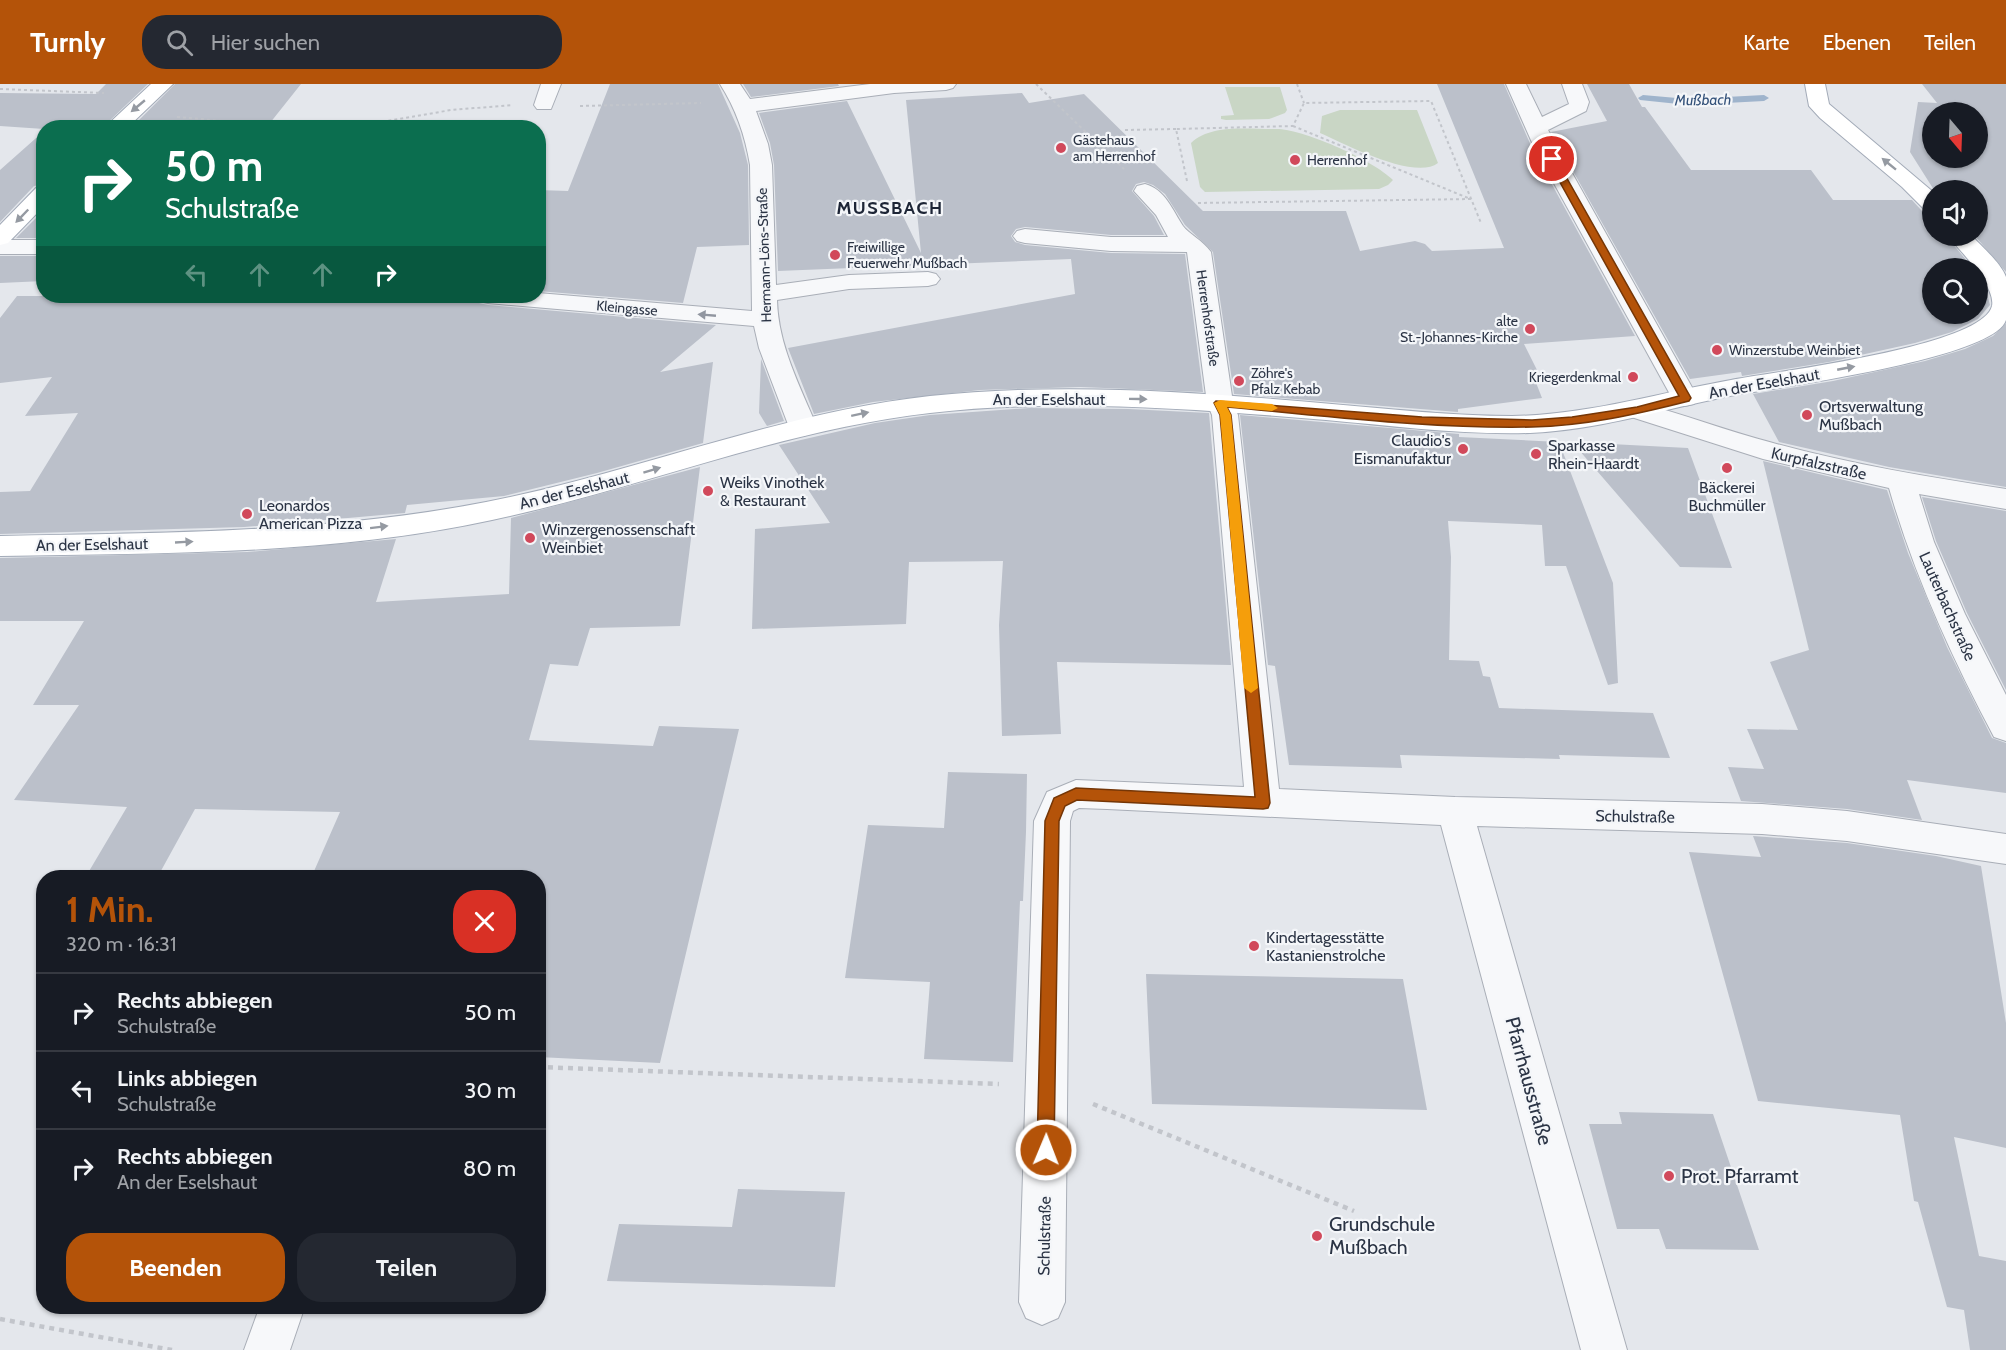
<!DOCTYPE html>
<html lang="de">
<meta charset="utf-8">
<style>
body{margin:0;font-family:Cabin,sans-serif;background:#242831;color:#f1f3f6;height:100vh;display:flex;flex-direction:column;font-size:22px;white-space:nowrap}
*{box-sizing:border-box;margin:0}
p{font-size:20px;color:#9ea1a6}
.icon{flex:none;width:33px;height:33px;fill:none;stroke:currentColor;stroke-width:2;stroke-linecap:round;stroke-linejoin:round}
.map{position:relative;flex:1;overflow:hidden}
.side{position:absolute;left:36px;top:786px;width:510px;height:444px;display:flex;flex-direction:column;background:#171b24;border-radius:24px;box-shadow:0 2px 4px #0004}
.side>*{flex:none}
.banner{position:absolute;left:36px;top:36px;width:510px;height:183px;border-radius:24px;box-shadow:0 2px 4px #0004;background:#0b6e4f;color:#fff;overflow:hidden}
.needle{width:39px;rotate:161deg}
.buttons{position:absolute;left:1922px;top:18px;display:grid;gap:12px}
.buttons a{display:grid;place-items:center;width:66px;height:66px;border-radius:50%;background:#171b24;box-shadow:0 2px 4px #0004;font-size:30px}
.pin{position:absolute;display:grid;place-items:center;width:51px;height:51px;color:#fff;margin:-26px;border:3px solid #fff;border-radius:50%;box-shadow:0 2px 6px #0007}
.me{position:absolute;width:66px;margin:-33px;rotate:1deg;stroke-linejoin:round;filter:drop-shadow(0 0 4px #0008)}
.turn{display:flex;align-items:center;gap:21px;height:126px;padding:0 30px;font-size:27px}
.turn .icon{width:78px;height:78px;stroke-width:2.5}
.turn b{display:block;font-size:42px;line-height:51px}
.lanes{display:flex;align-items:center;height:57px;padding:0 30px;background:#0003;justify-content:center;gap:30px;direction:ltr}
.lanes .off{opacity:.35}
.round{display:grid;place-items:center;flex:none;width:63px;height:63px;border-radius:24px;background:#242831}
.head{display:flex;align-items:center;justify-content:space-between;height:102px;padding:0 30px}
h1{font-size:36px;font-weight:800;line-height:45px;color:#b45309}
.action{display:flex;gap:12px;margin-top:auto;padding:12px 30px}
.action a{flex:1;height:69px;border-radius:24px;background:#b45309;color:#fff;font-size:24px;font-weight:800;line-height:69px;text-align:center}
.action a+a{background:#242831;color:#f1f3f6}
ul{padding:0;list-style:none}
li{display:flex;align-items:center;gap:18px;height:78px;padding:0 30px;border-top:2px solid #363941}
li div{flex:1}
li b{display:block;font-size:22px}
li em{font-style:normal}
header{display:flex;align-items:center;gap:36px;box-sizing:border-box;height:84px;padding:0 30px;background:#b45309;color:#fff}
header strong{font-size:28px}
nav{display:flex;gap:33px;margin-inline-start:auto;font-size:21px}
.search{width:420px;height:54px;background:#242831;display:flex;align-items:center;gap:15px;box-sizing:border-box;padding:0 21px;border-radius:24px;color:#9ea1a6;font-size:22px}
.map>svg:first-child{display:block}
.green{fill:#c9d6c5}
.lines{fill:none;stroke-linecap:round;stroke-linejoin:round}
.stream{fill:#9fb4cc;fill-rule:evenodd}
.building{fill:#bbc0ca;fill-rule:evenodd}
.minor-casing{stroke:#a9aeb7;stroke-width:2}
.major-casing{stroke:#a3abb8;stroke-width:2}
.path-far1{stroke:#c2c5cb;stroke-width:2;stroke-dasharray:3 3;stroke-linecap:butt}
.path{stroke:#c2c5cb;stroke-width:4.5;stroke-dasharray:5 5;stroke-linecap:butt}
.minor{fill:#f7f8fa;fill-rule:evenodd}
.major{fill:#fff;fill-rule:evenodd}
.oneway{fill:#959aa2}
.oneway2{fill:#9196a0}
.route{fill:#b45309;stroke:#753606;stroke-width:1.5}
.slow{fill:#f59e0b}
.poi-dot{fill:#d1495b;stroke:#f4f6f9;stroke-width:2}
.labels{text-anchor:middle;stroke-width:4.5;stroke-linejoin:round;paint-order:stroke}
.far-poi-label{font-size:14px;fill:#2b3445;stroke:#f4f6f9;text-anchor:start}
.far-street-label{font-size:14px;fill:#2b3445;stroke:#f4f6f9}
.far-water-label{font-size:15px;font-style:italic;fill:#34527a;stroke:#f4f6f9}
.street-label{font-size:16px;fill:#2b3445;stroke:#f4f6f9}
.poi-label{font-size:16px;fill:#2b3445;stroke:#f4f6f9;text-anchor:start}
.far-district-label{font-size:18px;font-weight:bold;letter-spacing:1.5px;fill:#1d2536;stroke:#f4f6f9}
.near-street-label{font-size:20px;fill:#2b3445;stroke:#f4f6f9}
.near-poi-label{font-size:20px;fill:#2b3445;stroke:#f4f6f9;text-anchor:start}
</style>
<header>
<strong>Turnly</strong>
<div class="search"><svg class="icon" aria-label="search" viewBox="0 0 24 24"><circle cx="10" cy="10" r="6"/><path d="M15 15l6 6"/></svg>Hier suchen</div>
<nav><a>Karte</a><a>Ebenen</a><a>Teilen</a></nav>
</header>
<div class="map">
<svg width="2006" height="1266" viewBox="0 0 2006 1266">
<rect width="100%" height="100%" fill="#e4e7ec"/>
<path class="green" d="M1225,3H1280L1287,26L1285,29L1269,35L1226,36L1221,35V32L1234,31Z
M1340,26H1417L1438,79C1415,97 1345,60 1320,49L1322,32Z
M1279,45C1307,47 1373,76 1393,96L1388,101L1379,105L1205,108L1200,103L1191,59C1212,39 1252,46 1279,45Z"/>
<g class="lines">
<path class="stream" d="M1643,11L1688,15L1764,11L1769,14L1764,17L1688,21L1640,16L1638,14Z"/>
</g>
<path class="building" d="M106,0H148L102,44L44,45L0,42V9L96,10Z
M175,0H301L266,44H131Z
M610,0H718L740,49L748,81L749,161L697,163L683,219L538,207V106L568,107Z
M743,0H838L839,2L751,13Z
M1437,0H1504L1532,64L1635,252L1524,260L1538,288L1533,291L1542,314L1458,325V328L1234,310L1213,168L1185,141L1165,110L1153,101L1144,98L1136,100L1132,107L1154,132L1164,151H1111L1025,143L1016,145L1011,152L1015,158L1025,161L1111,169L1185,170L1203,308L1080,303L980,306L873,318L814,330L788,264L1075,210L1071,175L778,187L774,81L770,59L759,29L847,17L921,169L906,16L1022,9L1029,19L1084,10L1203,127H1346L1360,167L1415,157L1425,160L1432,167L1504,164Z
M1587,0H1629L1642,23H1645L1691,86H1811L1833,116H1912L1922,127L1932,129V152H1946L1973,184H1932V230H1977V190L1986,206L1990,221L1978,235L1952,248L1915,259L1829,278L1742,292L1741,288L1690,295L1551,48L1607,37Z
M1922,0H2006V188L1975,152H1977V106H1934L1910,68L1918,18L1937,19ZM1932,28H1977V74H1932Z
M44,47V100L34,102L0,138V86Z
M44,126V154H16Z
M0,172H44V197L0,199Z
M17,212H429L475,215L479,219L488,221L716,241L660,288L713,278L703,359L597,389L504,412L407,421L405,429L244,443L0,450V408L30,407L78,329L25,332L52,293L0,299V234Z
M2006,239V403L1889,383L1779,358L1753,310L1833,297L1925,277L1965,265L1993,252Z
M761,275L784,337L767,342L759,329Z
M1029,324L1128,325L1209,329L1231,581L1057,578L1061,650L1002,652L999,541L1003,477L909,478L906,540L752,545L755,445L830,439L779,361L875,339L930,331Z
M1240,331L1459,350V353L1559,358L1613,499L1618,599L1608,601L1566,482H1545L1542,441L1448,437L1451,473L1449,576L1479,577L1483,592L1490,593L1499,624L1653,629L1670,674L1559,671L1560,675L1400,671L1402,684L1289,681L1275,582L1268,581Z
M1572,358L1688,364L1732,484L1680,483Z
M1763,377L1887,406L1908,469L1947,563L1992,654L2006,659V709L1907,696L1922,736L1847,725L1741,717L1728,683L1764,685L1747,645L1798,646L1770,578L1809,566Z
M700,383L680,542L590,544L578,582L550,580L529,656L653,662L659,642L739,645L660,979L538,973V794H311L340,728L195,725L157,794H85L127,723L14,716L79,621H33L84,537H0V474L247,468L396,455L376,518L509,510L511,434Z
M1922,413L2006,427V606L1967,529L1936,457Z
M948,688L1027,690L1026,748L1023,817H1020L1013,978L924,975L930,898L845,894L868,741L944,744Z
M1753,752L1847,759L1936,772L1981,782L2006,939V1064L1954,1053L1979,1172L2006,1177V1266H1970L1964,1226L1947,1223L1918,1118L1914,1117L1900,1031L1758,1017L1689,768L1761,773Z
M1146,890L1403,895L1427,1026L1152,1020Z
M1619,1028L1713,1030L1759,1166L1666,1165L1659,1145H1617L1589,1040H1622Z
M738,1105L845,1108L835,1203L607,1197L619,1140L732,1143Z"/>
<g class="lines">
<g class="minor-casing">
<path id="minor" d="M541,0H561L551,25H537L534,21Z
M720,0H740L750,15L870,0H956L953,4L946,6L894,9L756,27L768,60L772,81L776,201L849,191L928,188L936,190L940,195L936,200L928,202L849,205L777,216C778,261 800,302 817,343L813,349L803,352L793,349L789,343L759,264L754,242L488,219L479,217L476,212H538V209L752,227L750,81C745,51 736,25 720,0Z
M1506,0H1526L1542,33L1569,20L1562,0H1582L1589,18L1586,27L1548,46L1698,314L1694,320L1685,322L1676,320L1672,314L1534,63Z
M1145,100C1165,105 1173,127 1183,142C1189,150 1202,156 1211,168L1233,319L1238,331L1279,705L1455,713L1762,720L1847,727L2006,750V780L1847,757L1762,750L1477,742L1627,1266H1581L1441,741L1107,725L1079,724L1073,727L1070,737L1065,1218L1058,1234L1042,1241L1026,1234L1019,1218L1034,737L1047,708L1076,696L1244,703L1212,331L1207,319L1187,168L1111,167L1025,159L1017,157L1013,152L1017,147L1025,145L1111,153H1168L1156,131L1134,107L1137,102Z
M0,156H44V170H0Z
M1637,318C1683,330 1727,347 1773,359C1849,380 1928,393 2006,405V425L1919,410L1934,458L1965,530L2006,611V657L1994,653C1952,574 1914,491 1889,404L1763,375L1628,332L1624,326L1628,320Z
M260,1222H305L290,1266H244Z"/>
</g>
<g class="major-casing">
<path id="major" d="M151,0H173L127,44H104Z
M1805,0H1825L1829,20L1932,107V127L1924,125L1902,103L1820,34L1809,22Z
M44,102V122L8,159L0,161V141L36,104Z
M1948,152H1972C1982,163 2001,179 2006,193C2006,195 2006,213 2006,215C2006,222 2006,229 2006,236C1994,275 1773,304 1730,312C1664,325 1598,346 1530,349C1462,351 1394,342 1326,336C1195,325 1062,314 930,329C780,346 639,405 492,436C331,471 164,469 0,472V452C162,449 326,449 486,418C636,389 777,329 930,312C1063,298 1198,308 1332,320C1392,325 1452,332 1512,332C1587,331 1658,309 1731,296C1772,288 1982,263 1992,222C1996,202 1960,167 1948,152Z"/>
</g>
<path class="path-far1" d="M1036,0L1124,85
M1297,0L1304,19
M0,5L104,9
M580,22L701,19
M177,33L302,44
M1293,42L1468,114
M347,44L451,26L513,21
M1125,46L1176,45
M1187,97L1176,45L1293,42L1304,19L1431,17L1481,139
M1198,119L1471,115"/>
<path class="path" d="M538,983L999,1000
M1093,1020L1354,1127
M0,1235L172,1266"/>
<use href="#minor" class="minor"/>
<use href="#major" class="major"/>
</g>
<defs><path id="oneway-solid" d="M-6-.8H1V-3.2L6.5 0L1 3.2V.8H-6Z" transform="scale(1.5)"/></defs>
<g class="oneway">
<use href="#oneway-solid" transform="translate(138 22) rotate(140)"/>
<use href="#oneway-solid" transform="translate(1889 80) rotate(-141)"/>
<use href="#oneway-solid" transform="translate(22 132) rotate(134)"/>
<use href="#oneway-solid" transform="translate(1846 284) rotate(-11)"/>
<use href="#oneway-solid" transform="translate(1138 315) rotate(1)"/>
<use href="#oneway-solid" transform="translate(860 330) rotate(-12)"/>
<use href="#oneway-solid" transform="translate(652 386) rotate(-17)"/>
<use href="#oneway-solid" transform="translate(379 443) rotate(-7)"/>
<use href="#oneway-solid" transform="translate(184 458) rotate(-3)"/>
</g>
<use class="oneway2" href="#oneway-solid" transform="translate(707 231) rotate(-175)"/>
<path class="route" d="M1552,72L1556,75L1691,314L1689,317C1638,330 1585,342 1532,343C1430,345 1328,332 1227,323L1231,331L1270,719L1268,724L1263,725L1077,716L1065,722L1059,737L1054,1066L1052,1073L1046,1075L1040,1073L1037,1066L1045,737L1054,714L1076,704L1255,713L1220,331L1214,319L1216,317L1422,333L1532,336L1572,333L1637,323L1679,312L1547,75Z"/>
<path class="slow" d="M1220,316L1272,320L1278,324L1272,327L1227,323L1231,331L1258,604L1251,609L1244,604L1220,331L1214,319Z"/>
<g class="poi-dot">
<circle cx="1061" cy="64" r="6"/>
<circle cx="1295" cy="76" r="6"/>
<circle cx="835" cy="171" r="6"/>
<circle cx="1530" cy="245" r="6"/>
<circle cx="1717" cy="266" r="6"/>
<circle cx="1633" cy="293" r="6"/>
<circle cx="1239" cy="297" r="6"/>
<circle cx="1807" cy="331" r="6"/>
<circle cx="1463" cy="365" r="6"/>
<circle cx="1536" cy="370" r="6"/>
<circle cx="1727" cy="384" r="6"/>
<circle cx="708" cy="407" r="6"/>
<circle cx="247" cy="430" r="6"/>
<circle cx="530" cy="454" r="6"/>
<circle cx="1254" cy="862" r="6"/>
<circle cx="1669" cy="1092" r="6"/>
<circle cx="1317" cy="1152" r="6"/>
</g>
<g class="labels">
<g class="far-poi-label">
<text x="1073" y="61">Gästehaus<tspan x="1073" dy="16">am Herrenhof</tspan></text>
<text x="1307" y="81">Herrenhof</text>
<text x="847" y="168">Freiwillige<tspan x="847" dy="16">Feuerwehr Mußbach</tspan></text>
<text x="1518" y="242" text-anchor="end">alte<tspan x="1518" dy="16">St.-Johannes-Kirche</tspan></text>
<text x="1729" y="271">Winzerstube Weinbiet</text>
<text x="1251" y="294">Zöhre's<tspan x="1251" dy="16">Pfalz Kebab</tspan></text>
<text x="1621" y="298" text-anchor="end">Kriegerdenkmal</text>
</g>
<g class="far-street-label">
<text transform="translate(764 171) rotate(-92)" y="5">Hermann-Löns-Straße</text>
<text transform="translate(627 224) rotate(5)" y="5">Kleingasse</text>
<text transform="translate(1208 234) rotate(82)" y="5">Herrenhofstraße</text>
</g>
<g class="far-water-label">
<text transform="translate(1703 16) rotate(-1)" y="5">Mußbach</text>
</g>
<g class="street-label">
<text transform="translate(1764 299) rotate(-10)" y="6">An der Eselshaut</text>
<text x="1049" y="321">An der Eselshaut</text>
<text transform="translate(1819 379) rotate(13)" y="6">Kurpfalzstraße</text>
<text transform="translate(574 406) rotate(-14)" y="6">An der Eselshaut</text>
<text transform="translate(92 460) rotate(-1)" y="6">An der Eselshaut</text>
<text transform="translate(1948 522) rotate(66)" y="6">Lauterbachstraße</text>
<text transform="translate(1635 732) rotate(1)" y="6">Schulstraße</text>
<text transform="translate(1044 1152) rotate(-89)" y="6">Schulstraße</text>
</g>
<g class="poi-label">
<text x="1819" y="328">Ortsverwaltung<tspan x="1819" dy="18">Mußbach</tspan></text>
<text x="1451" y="362" text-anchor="end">Claudio's<tspan x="1451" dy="18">Eismanufaktur</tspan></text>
<text x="1548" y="367">Sparkasse<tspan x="1548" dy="18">Rhein-Haardt</tspan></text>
<text x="720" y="404">Weiks Vinothek<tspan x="720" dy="18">&amp; Restaurant</tspan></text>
<text x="1727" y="409" text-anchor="middle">Bäckerei<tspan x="1727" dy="18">Buchmüller</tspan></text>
<text x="259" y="427">Leonardos<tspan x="259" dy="18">American Pizza</tspan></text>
<text x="542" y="451">Winzergenossenschaft<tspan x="542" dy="18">Weinbiet</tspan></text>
<text x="1266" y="859">Kindertagesstätte<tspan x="1266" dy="18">Kastanienstrolche</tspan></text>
</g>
<g class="far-district-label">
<text x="890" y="130">MUSSBACH</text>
</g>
<g class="near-street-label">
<text transform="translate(1529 997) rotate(75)" y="7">Pfarrhausstraße</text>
</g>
<g class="near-poi-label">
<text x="1681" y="1099">Prot. Pfarramt</text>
<text x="1329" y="1147">Grundschule<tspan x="1329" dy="23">Mußbach</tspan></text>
</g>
</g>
</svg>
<div class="buttons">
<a><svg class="needle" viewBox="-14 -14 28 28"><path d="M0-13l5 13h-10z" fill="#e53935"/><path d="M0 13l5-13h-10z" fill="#9ea1a6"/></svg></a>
<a><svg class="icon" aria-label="sound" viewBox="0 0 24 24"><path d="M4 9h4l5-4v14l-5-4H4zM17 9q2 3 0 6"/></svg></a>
<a><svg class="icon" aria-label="search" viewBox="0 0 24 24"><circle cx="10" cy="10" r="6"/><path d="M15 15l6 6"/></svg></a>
</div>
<div class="pin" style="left:1552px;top:75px;background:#d93025"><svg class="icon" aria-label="arrive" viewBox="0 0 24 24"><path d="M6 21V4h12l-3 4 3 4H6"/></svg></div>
<svg class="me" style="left:1046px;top:1066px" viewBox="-20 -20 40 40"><circle r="17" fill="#b45309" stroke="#fff" stroke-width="3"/><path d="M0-11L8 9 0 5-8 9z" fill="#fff"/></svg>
<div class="banner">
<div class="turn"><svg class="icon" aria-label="right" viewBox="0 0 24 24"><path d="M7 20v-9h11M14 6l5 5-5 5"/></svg><div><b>50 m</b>Schulstraße</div></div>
<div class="lanes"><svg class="icon off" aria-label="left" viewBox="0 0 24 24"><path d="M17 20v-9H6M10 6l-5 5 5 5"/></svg><svg class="icon off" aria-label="ahead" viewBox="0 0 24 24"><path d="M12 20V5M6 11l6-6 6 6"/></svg><svg class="icon off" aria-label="ahead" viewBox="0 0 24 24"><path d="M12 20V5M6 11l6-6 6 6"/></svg><svg class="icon" aria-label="right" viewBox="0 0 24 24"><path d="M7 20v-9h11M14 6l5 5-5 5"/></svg></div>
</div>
<section class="side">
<div class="head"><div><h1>1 Min.</h1><p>320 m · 16:31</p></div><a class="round" style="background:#d93025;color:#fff"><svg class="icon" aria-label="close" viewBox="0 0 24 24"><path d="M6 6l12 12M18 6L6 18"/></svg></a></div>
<ul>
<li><svg class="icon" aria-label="right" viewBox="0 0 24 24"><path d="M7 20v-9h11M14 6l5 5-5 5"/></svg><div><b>Rechts abbiegen</b><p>Schulstraße</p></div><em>50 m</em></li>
<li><svg class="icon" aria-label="left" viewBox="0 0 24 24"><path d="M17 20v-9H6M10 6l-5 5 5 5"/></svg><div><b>Links abbiegen</b><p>Schulstraße</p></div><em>30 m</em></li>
<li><svg class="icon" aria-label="right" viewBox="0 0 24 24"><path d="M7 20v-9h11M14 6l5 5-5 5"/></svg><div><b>Rechts abbiegen</b><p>An der Eselshaut</p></div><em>80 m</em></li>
</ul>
<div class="action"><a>Beenden</a><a>Teilen</a></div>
</section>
</div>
